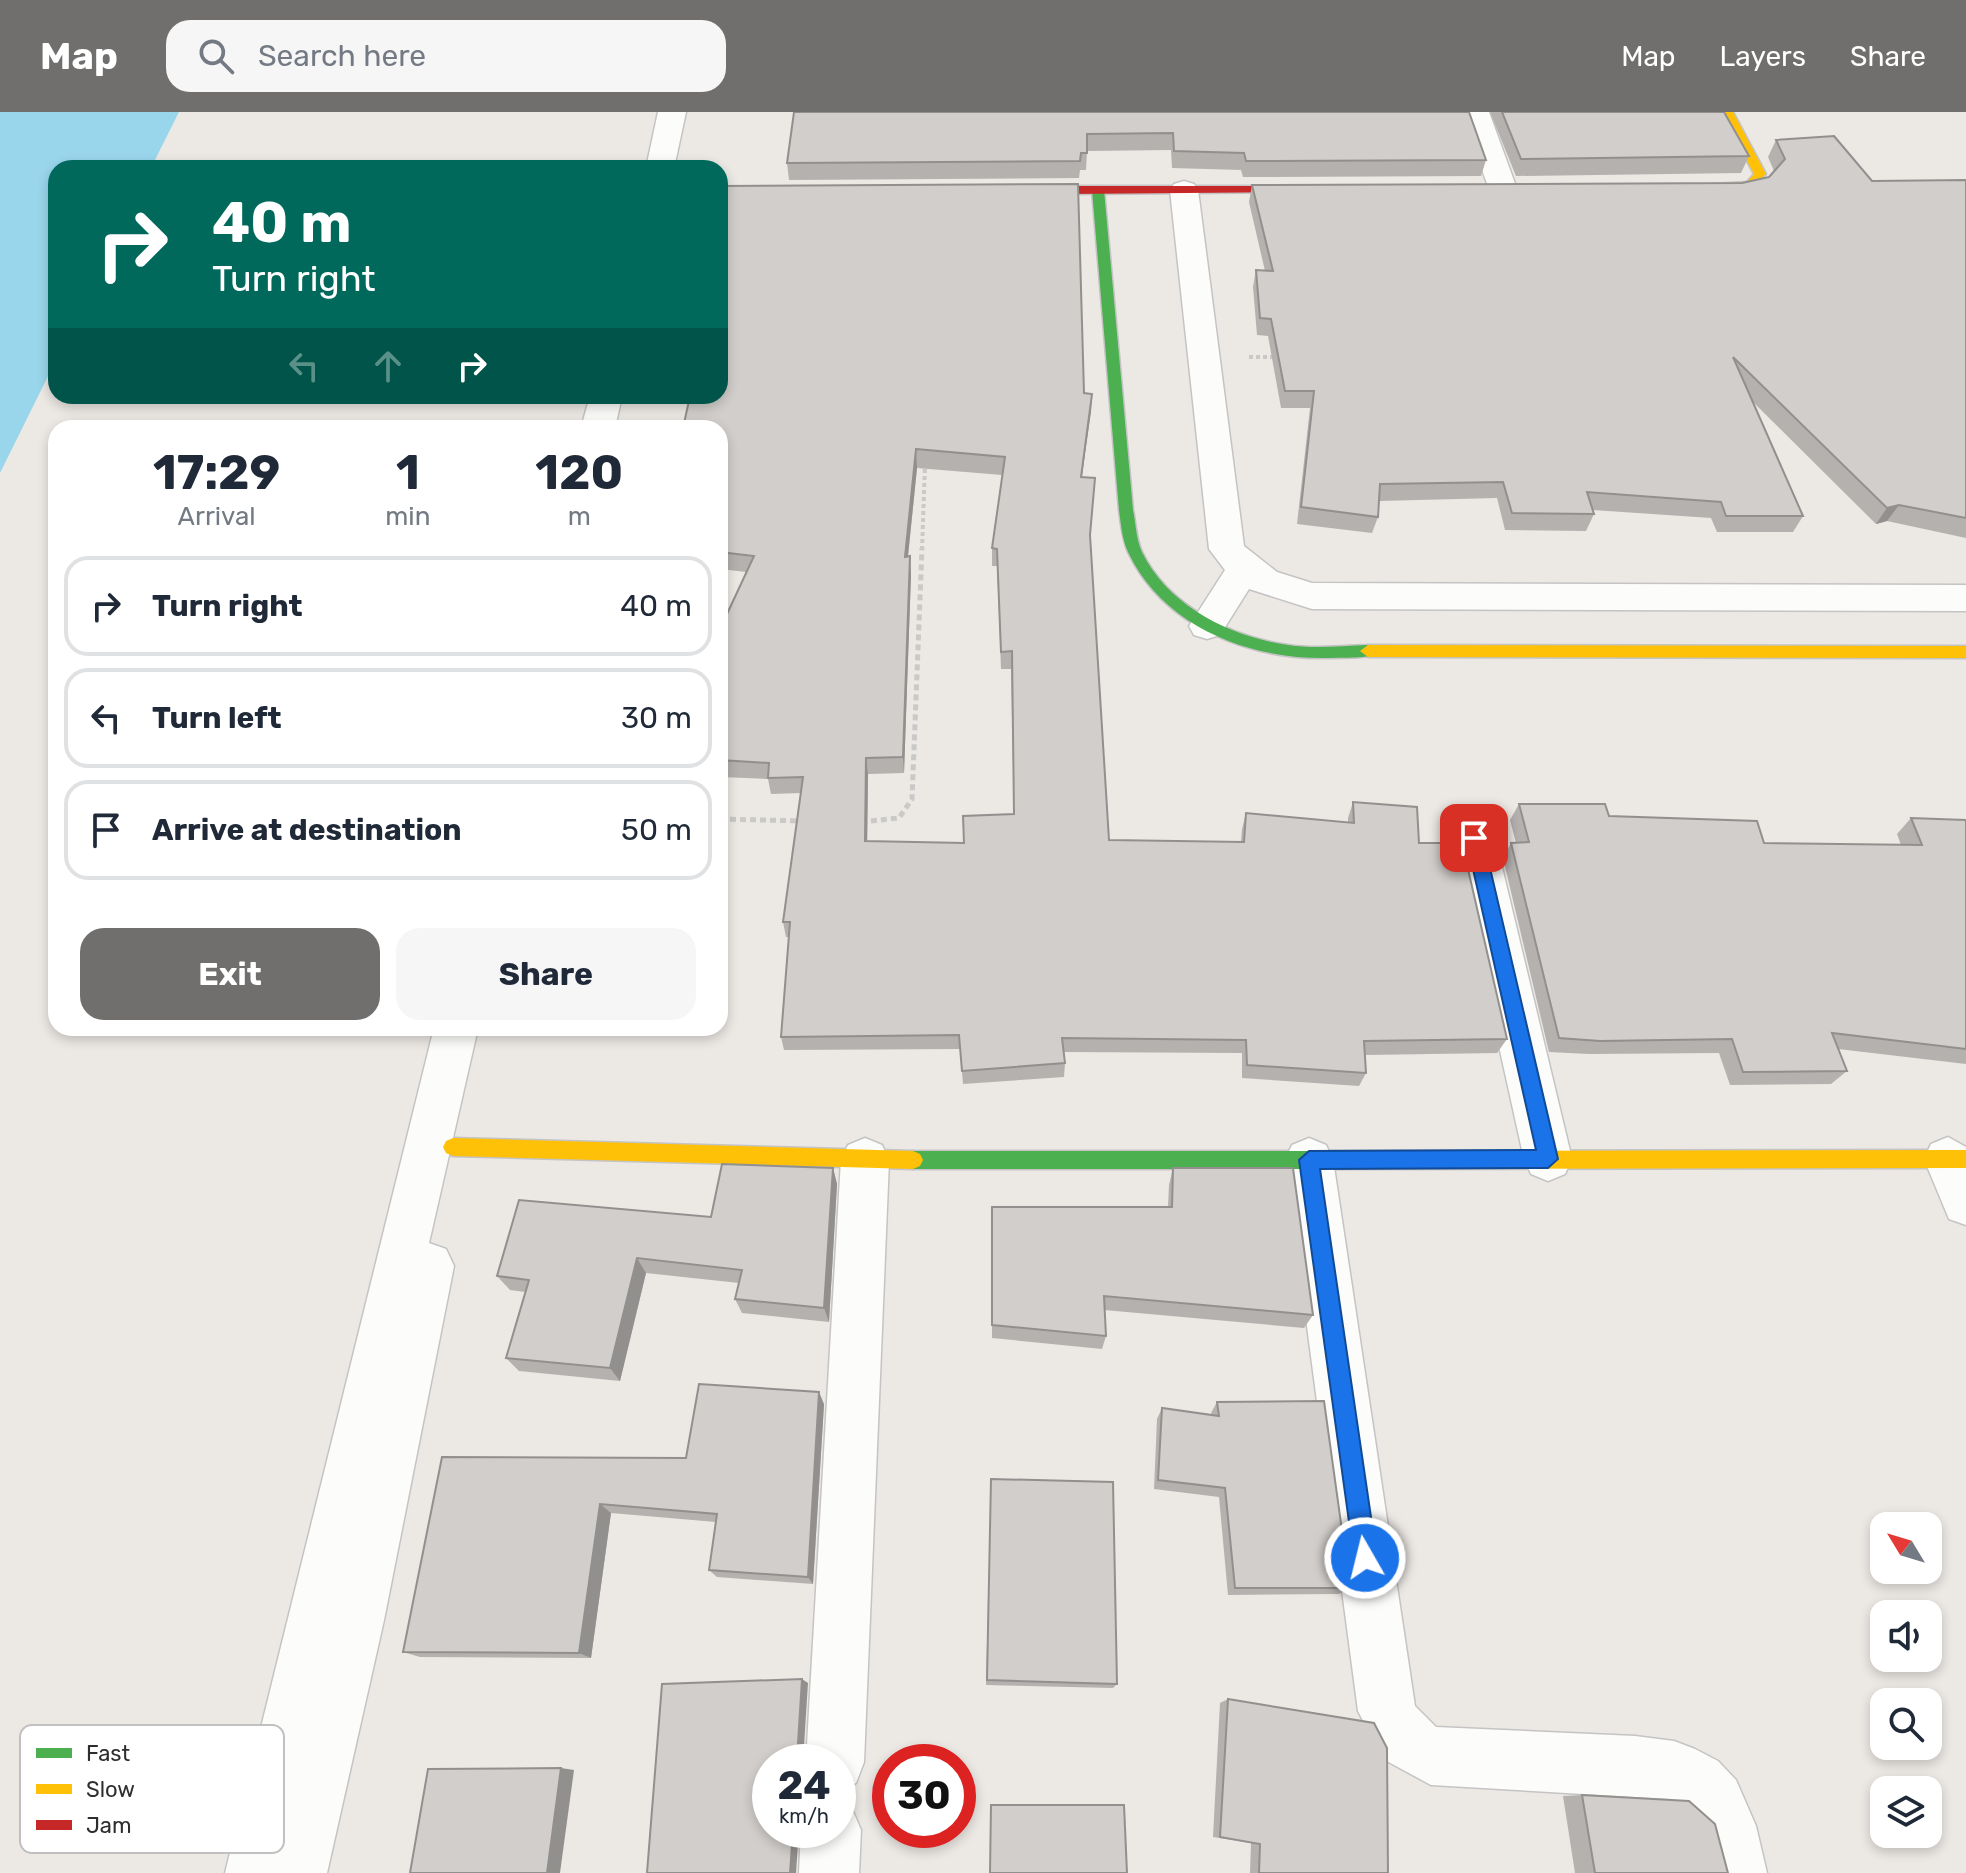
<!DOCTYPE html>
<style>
body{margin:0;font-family:Rubik,sans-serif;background:#f6f6f7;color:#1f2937;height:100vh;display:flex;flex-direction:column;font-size:30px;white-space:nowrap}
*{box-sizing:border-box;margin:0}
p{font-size:26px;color:#747a83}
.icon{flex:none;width:44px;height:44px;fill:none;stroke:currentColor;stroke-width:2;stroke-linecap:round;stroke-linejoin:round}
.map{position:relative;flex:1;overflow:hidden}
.side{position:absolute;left:48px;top:308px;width:680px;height:616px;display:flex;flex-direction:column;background:#fff;border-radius:24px;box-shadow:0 4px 12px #0003}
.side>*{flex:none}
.guide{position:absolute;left:48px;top:48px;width:680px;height:244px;border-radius:24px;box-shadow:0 4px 12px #0003;background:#00695c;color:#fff;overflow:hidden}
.needle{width:52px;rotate:308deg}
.fabs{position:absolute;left:1870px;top:1400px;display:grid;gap:16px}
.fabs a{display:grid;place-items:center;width:72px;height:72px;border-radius:16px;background:#fff;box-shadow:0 4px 12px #0003;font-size:40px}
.speed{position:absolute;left:752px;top:1632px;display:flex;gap:16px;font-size:40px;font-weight:700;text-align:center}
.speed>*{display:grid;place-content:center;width:104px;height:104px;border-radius:50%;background:#fff;box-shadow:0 4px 12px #0003;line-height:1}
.speed small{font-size:20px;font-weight:400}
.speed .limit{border:12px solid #d22;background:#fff;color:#111}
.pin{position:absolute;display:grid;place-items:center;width:68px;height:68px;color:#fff;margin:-34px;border-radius:16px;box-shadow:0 4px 12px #0006}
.me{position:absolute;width:88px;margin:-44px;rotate:352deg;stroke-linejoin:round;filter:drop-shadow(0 0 6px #0008)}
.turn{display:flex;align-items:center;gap:28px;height:168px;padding:0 32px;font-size:36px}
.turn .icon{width:104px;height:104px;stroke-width:2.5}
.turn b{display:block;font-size:56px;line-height:68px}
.lanes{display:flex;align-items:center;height:76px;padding:0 32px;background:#0003;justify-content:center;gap:40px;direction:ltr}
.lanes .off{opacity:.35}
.eta{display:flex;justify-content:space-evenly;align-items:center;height:136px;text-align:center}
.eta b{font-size:48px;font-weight:700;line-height:56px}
.action{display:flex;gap:16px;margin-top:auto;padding:16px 32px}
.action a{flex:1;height:92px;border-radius:24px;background:#706f6e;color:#fff;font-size:32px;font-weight:700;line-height:92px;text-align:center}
.action a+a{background:#f6f6f7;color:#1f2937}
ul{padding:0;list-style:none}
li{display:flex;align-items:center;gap:24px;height:100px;margin:0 16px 12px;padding:0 16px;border:4px solid #e0e1e3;border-radius:24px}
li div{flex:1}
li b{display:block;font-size:30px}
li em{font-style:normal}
header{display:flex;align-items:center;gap:48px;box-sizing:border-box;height:112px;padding:0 40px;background:#706f6e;color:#fff}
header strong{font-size:38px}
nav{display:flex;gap:44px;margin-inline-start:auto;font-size:28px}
.search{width:560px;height:72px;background:#f6f6f7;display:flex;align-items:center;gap:20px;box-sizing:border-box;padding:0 28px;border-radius:24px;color:#747a83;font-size:30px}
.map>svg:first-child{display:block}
.water{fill:#99d6ec}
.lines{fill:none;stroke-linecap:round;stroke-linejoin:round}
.street-casing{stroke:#c5c4c5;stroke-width:3}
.fast-casing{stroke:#c5c4c5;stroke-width:3}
.slow-casing{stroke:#c5c4c5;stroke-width:3}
.jam-casing{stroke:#c5c4c5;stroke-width:3}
.path-far1{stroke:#c9c9c8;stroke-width:4;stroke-dasharray:4 3;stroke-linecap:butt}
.path{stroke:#c9c9c8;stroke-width:5;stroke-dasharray:6 4;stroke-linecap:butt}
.street{fill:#fcfcfb;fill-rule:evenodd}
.fast{fill:#4caf50;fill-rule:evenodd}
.slow{fill:#ffc107;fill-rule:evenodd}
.jam{fill:#c62828;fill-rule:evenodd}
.wall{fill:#b4b1af;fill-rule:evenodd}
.shaded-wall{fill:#92908e}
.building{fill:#d1cecb;stroke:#92908e;stroke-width:2;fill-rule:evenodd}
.route{fill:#1a73e8;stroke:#114b97;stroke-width:2}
.key{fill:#fff;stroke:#c0c0c0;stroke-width:2}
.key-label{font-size:22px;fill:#2e2e2e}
</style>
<header>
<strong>Map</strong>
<div class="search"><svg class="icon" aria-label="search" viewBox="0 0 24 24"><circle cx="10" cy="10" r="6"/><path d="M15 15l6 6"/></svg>Search here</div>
<nav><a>Map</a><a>Layers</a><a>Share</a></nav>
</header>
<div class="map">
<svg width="1966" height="1761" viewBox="0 0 1966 1761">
<rect width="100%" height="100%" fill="#ece8e4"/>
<path class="water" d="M0,0H179L151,56H56V248L0,361Z"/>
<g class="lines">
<g class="street-casing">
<path id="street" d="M658,0H686L674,56H646Z
M1461,0H1489L1517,77L1513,83H1493L1489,77Z
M1184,69L1194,72L1198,78L1244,434L1277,460L1312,471L1966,473V499L1312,497L1249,477L1220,523L1207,527L1194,523L1189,514L1225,458L1209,437L1170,78L1174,72Z
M590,284H622L615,316H581Z
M1474,710L1489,714L1495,726L1572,1047L1565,1062L1548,1069L1531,1062L1524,1047L1453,726L1459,714Z
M434,916H478L429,1131L446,1137L454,1154L384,1508L327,1761H225Z
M1948,1025L1966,1035V1113L1949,1107L1924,1047L1931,1032Z
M865,1026L882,1033L889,1048L864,1650L856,1671L838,1678V1650H806L841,1048L848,1033Z
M1309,1026L1326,1033L1333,1048L1415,1594L1436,1615L1635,1624L1674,1629L1695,1637L1718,1649L1736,1668L1756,1714L1767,1761H1707L1694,1710L1668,1687L1431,1673L1383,1647L1358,1599L1285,1048L1292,1033Z
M838,1691L852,1697L861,1718L859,1761H799L801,1718H838Z"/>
</g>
<g class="fast-casing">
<path id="fast" d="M1098,74L1104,78L1133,398C1136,412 1136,427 1142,440C1168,494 1231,525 1288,533C1314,537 1341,534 1368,533L1376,539L1373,543C1360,547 1344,545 1330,546C1251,548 1164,516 1128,440C1122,427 1121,412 1119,398L1092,78Z
M913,1039H1335L1342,1042L1345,1048L1342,1054L1335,1057H913L906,1054L903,1048L906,1042Z"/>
</g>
<g class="slow-casing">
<path id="slow" d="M1721,0H1733L1766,62L1750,76L1694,78L1692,76L1698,73L1747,70L1754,62Z
M1368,533L1966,534V546L1368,545L1360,539Z
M453,1026L913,1039L920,1042L923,1048L920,1054L913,1057L453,1044L446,1041L443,1035L446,1029Z
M1966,1038V1056L1335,1057L1328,1054L1325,1048L1328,1042L1335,1039Z"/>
</g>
<g class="jam-casing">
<path id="jam" d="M1310,74L1314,76V80L1070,82L1064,78L1070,74Z"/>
</g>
<path class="path-far1" d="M1249,245H1275
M922,438L925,353"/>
<path class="path" d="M720,707L803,709
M861,710L899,706L912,687L922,436"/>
<use href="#street" class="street"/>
<use href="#fast" class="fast"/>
<use href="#slow" class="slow"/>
<use href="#jam" class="jam"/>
</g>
<path class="wall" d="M794,0H1469L1486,48L1481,64L1243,65L1241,58L1172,56L1171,38L1087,39L1086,58H1080L1079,66L789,68L787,51Z
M1490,0H1724L1749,44L1741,61L1516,64Z
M1776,28L1872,69L1966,68V426L1887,409L1876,412L1753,290L1803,404L1793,420H1717L1711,406L1593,398L1594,402L1586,419L1505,418L1497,386L1379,389L1378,405L1372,421L1297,412L1310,296H1281L1268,224L1257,223L1253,175L1256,158L1265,159L1249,90L1252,73L1742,71L1769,65L1774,59L1768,45Z
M1084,281L1092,282L1082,366L1090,424L1109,728L1241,730L1242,717L1246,701L1348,711V706L1353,690L1419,731L1507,927L1497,941L1365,943L1366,961L1359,974L1242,966V941L1064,940L1065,951L1064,965L963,972L960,937L784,938L781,925L789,825H786L783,810L801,681L771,682L768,667L720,665V563L723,550H720V517L746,460L720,457V316ZM917,356L1002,363L992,436V454H997L1001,557H1011L1014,702L963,704L964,731L867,729L868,662L904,661L911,462L908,445Z
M1519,692L1609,704L1764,731L1901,733L1897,722L1911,706L1966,708V952L1838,937L1847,959L1831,972L1730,973L1719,941L1589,942L1549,940L1503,746L1511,731H1516L1510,708Z
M833,1056L837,1072L829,1210L742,1201L735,1187L739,1171L646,1161L620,1269L519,1259L506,1246L525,1180L510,1178L497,1164L711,1105Z
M1173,1056L1313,1203L1304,1216L1104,1198L1106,1224L1102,1237L992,1226V1095H1168L1169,1073Z
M1217,1290L1350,1476L1339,1482L1228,1483L1219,1385L1154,1377L1157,1307L1162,1296L1212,1303L1211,1301Z
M824,1292L813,1472L717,1465L709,1458L716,1410L611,1401L591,1546L420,1545L403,1540L442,1345L686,1346Z
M991,1367L1117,1572L1113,1576L986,1573Z
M1228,1587L1388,1761H1250L1251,1731L1213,1725L1220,1591Z
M1582,1683L1728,1761H1575L1563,1684Z"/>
<path class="shaded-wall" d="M1092,282L1091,300L1079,383L1081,365Z
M916,337L917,356L906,462L905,445Z
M1899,393L1887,409L1876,412L1887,396Z
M910,444L911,462L904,661L903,645Z
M866,646L868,662L867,744L865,729Z
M833,1056L837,1072L829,1210L824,1196Z
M637,1146L646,1161L620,1269L610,1256Z
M819,1280L824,1292L813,1472L808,1465Z
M600,1392L611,1401L591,1546L579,1541Z
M802,1567L808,1571L803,1650L797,1648Z
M561,1656L574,1658L560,1761H547Z
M793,1718H799L796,1761H790Z"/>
<path class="building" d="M794,0H1469L1486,48L1246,49L1244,41L1174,39L1173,21L1087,22V41H1081L1080,49L787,51Z
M1502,0H1724L1749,44L1521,47Z
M1834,24L1872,69L1966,68V406L1899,393L1887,396L1733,245L1803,404H1726L1721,390L1587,380L1594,402L1512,401L1503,370L1380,372L1378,405L1301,395L1314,279H1285L1271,207L1260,206L1256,158L1273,159L1252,73L1742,71L1769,65L1785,47L1776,28Z
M1078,72L1084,281L1092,282L1081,365L1095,366L1090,423L1109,728L1244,730L1246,701L1354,711L1353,690L1417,695L1419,731H1462L1507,927L1364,929L1366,961L1247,953L1246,928L1062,926L1065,951L962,959L959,923L781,925L790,810H783L803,665L768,666L769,651L720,648V563L726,534L720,533V517L754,444L720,440V316H683L690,284H720V74ZM916,337L1005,345L992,436L997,437L1001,540L1012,539L1014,702L963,704L964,731L865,729L866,646L903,645L910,444L905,445Z
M1519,692H1605L1609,704L1757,709L1764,731L1922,733L1911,706L1966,708V937L1832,921L1847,959L1743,960L1732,927L1600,929L1559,926L1511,731L1529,730Z
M722,1052L833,1056L824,1196L735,1187L742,1158L637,1146L610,1256L506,1246L529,1168L497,1164L519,1088L711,1105Z
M1173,1056H1293L1313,1203L1104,1184L1106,1224L992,1213V1095H1172Z
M699,1272L819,1280L808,1465L709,1458L717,1402L600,1392L579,1541L403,1540L442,1345L686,1346Z
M1324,1289L1350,1476H1235L1225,1376L1158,1368L1162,1296L1219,1304L1217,1290Z
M991,1367L1113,1370L1117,1572L987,1568Z
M802,1567L797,1648L811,1650H770V1718H793L790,1761H647L662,1572Z
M1228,1587L1374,1611L1387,1636L1388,1761H1259L1260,1732L1220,1725Z
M561,1656L547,1761H410L428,1657Z
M1582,1683L1689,1689L1715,1712L1728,1761H1595Z
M991,1693H1124L1127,1761H990Z"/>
<path class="route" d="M1474,720L1483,726L1558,1047L1548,1056L1320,1057L1377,1446L1373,1454L1365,1458L1357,1454L1354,1446L1299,1048L1309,1039L1536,1038L1466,726Z"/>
<rect x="20" y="1613" width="264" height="128" rx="12" class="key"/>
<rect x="36" y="1636" width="36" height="10" fill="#4caf50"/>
<rect x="36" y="1672" width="36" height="10" fill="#ffc107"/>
<rect x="36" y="1708" width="36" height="10" fill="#c62828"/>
<g class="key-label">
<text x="86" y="1649">Fast</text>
<text x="86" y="1685">Slow</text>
<text x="86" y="1721">Jam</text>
</g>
</svg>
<div class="fabs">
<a><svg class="needle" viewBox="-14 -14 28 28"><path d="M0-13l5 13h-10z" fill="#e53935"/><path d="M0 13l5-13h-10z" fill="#747a83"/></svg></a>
<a><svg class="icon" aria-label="sound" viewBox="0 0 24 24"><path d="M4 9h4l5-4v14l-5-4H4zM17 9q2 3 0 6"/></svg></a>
<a><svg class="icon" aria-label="search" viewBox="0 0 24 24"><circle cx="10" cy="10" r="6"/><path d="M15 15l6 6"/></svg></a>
<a><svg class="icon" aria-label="layers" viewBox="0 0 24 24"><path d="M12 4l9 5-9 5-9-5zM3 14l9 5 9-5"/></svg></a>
</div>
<div class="speed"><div>24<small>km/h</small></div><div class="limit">30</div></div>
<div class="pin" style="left:1474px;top:726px;background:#d93025"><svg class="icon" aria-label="arrive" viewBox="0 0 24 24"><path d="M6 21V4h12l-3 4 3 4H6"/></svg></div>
<svg class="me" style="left:1365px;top:1446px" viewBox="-20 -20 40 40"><circle r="17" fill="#1a73e8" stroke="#fff" stroke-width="3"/><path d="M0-11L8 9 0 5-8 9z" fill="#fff"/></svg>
<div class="guide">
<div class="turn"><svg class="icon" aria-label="right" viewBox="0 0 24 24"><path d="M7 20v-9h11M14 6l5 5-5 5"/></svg><div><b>40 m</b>Turn right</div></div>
<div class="lanes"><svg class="icon off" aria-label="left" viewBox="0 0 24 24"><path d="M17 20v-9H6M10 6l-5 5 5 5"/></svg><svg class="icon off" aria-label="ahead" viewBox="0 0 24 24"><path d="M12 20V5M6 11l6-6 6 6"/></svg><svg class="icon" aria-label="right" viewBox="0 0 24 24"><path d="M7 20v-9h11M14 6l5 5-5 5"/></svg></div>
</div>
<section class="side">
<div class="eta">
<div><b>17:29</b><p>Arrival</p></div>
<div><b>1</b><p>min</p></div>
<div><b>120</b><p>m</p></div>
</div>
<ul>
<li><svg class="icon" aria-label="right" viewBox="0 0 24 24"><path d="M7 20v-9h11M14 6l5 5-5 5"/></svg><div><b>Turn right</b></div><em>40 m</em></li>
<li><svg class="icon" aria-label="left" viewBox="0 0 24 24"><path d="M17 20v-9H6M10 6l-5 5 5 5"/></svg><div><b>Turn left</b></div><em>30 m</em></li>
<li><svg class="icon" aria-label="arrive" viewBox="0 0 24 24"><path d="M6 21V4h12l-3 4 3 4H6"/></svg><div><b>Arrive at destination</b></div><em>50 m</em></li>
</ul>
<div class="action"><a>Exit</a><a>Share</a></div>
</section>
</div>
